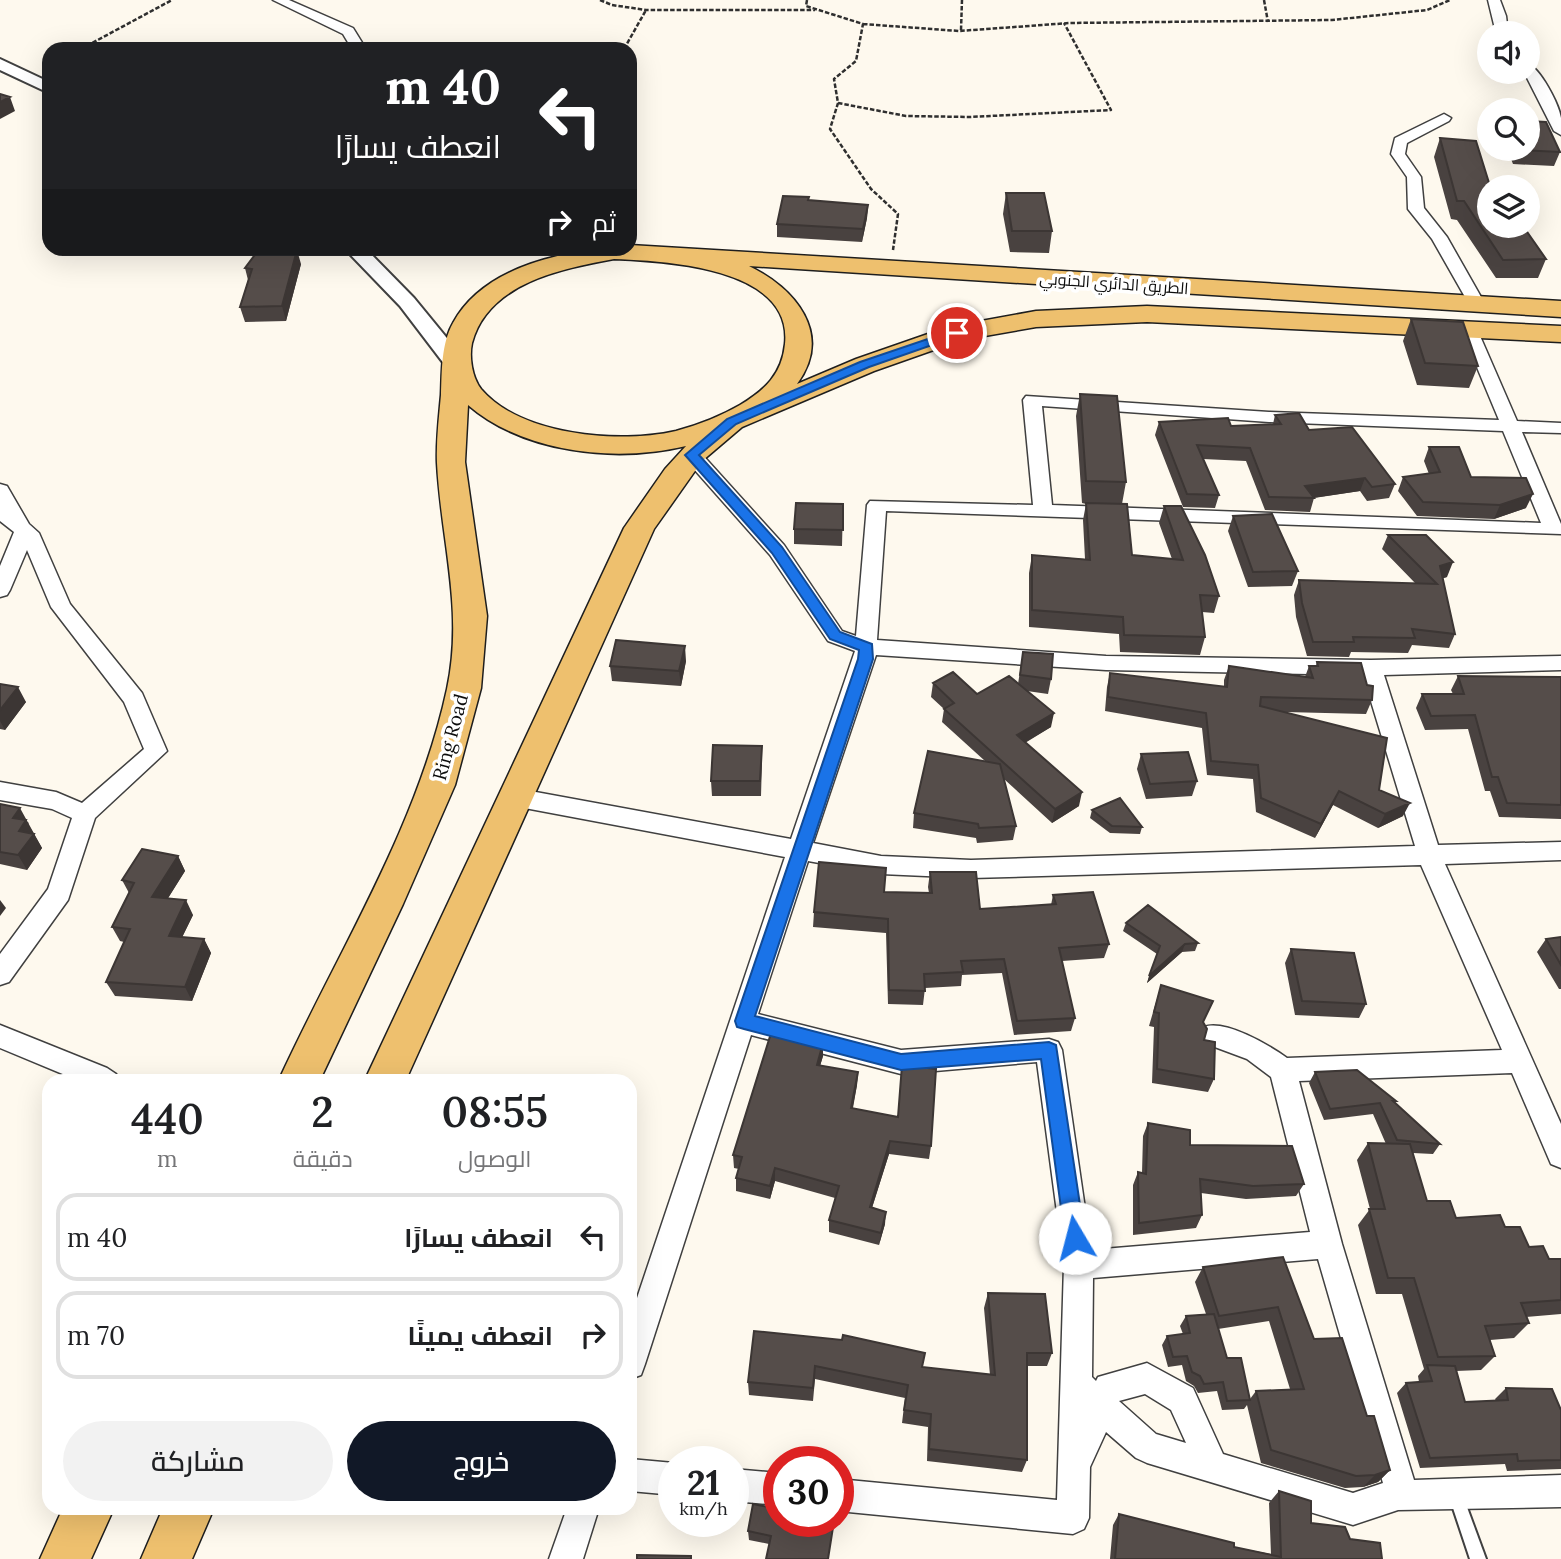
<!DOCTYPE html>
<html lang="ar">
<meta charset="utf-8">
<style>
body{margin:0;font-family:Lora,Cairo,serif;background:#f2f2f2;color:#202124;direction:rtl;height:100vh;display:flex;flex-direction:column;font-size:26px;white-space:nowrap}
*{box-sizing:border-box;margin:0}
p{font-size:23px;color:#757577}
.icon{flex:none;width:38px;height:38px;fill:none;stroke:currentColor;stroke-width:2;stroke-linecap:round;stroke-linejoin:round}
.map{position:relative;flex:1;overflow:hidden;direction:ltr}
.details{position:absolute;left:42px;top:1074px;width:595px;height:441px;display:flex;flex-direction:column;background:#fff;border-radius:21px;box-shadow:0 7px 28px #0002;direction:rtl}
.details>*{flex:none}
.banner{position:absolute;left:42px;top:42px;width:595px;height:214px;border-radius:21px;box-shadow:0 7px 28px #0002;direction:rtl;background:#202124;color:#fff;overflow:hidden}
.controls{position:absolute;left:1477px;top:21px;display:grid;gap:14px}
.controls a{display:grid;place-items:center;width:63px;height:63px;border-radius:50%;background:#fff;box-shadow:0 7px 28px #0002;font-size:35px}
.speed{position:absolute;left:658px;top:1446px;display:flex;gap:14px;font-size:35px;font-weight:700;text-align:center}
.speed>*{display:grid;place-content:center;width:91px;height:91px;border-radius:50%;background:#fff;box-shadow:0 7px 28px #0002;line-height:1}
.speed small{font-size:18px;font-weight:400}
.speed .limit{border:10px solid #d22;background:#fff;color:#111}
.pin{position:absolute;display:grid;place-items:center;width:60px;height:60px;color:#fff;margin:-30px;border:4px solid #fff;border-radius:50%;box-shadow:0 2px 7px #0007}
.me{position:absolute;width:77px;margin:-38px;rotate:352deg;stroke-linejoin:round;filter:drop-shadow(0 0 5px #0008)}
.turn{display:flex;align-items:center;gap:24px;height:147px;padding:0 21px;font-size:32px}
.turn .icon{width:91px;height:91px;stroke-width:2.5}
.turn b{display:block;font-size:49px;line-height:60px}
.then{display:flex;align-items:center;height:66px;padding:0 21px;background:#0003;gap:14px;font-size:26px}
.eta{display:flex;justify-content:space-evenly;align-items:center;height:119px;text-align:center}
.eta b{font-size:42px;font-weight:600;line-height:49px}
.primary-button{display:flex;gap:14px;margin-top:auto;padding:14px 21px}
.primary-button a{flex:1;height:80px;border-radius:42px;background:#111827;color:#fff;font-size:28px;font-weight:600;line-height:80px;text-align:center}
.primary-button a+a{background:#f2f2f2;color:#202124}
ul{padding:0;list-style:none}
li{display:flex;align-items:center;gap:21px;height:88px;margin:0 14px 10px;padding:0 7px;border:4px solid #e0e0e0;border-radius:21px}
li div{flex:1}
li b{display:block;font-size:26px}
li em{font-style:normal}
.map>svg:first-child{display:block}
.lines{fill:none;stroke-linecap:round;stroke-linejoin:round}
.service-casing{stroke:#404040;stroke-width:4}
.minor-casing{stroke:#404040;stroke-width:3}
.tertiary-casing{stroke:#404040;stroke-width:4}
.primary-casing{stroke:#1e1e1e;stroke-width:3}
.path{stroke:#2f2f2f;stroke-width:2.5;stroke-dasharray:4.5 2;stroke-linecap:butt}
.service{fill:#fff;fill-rule:evenodd}
.minor{fill:#fff;fill-rule:evenodd}
.tertiary{fill:#fff;fill-rule:evenodd}
.primary{fill:#eec06e;fill-rule:evenodd}
.wall{fill:#494240;fill-rule:evenodd}
.shaded-wall{fill:#3c3634}
.building{fill:#554d4a;stroke:#3c3634;stroke-width:2}
.route{fill:#1a73e8;stroke:#114b97;stroke-width:2}
.labels{text-anchor:middle;stroke-width:7;stroke-linejoin:round;paint-order:stroke}
.far-street-label{font-size:16px;fill:#0d0d0d;stroke:#fff}
.street-label{font-size:19px;fill:#0d0d0d;stroke:#fff}
</style>
<div class="map">
<svg width="1561" height="1559" viewBox="0 0 1561 1559">
<rect width="100%" height="100%" fill="#fef9ee"/>
<g class="lines">
<g class="service-casing">
<path id="service" d="M1456,1489L1461,1491L1486,1559H1470L1449,1496L1451,1491Z"/>
</g>
<g class="minor-casing">
<path id="minor" d="M273,0H289L353,28L366,49H352L343,34Z
M1488,0H1500L1506,16L1508,33H1496Z
M1528,64C1540,68 1559,104 1561,118C1561,123 1561,130 1561,135L1554,131L1524,72H1528Z
M1444,114L1451,118L1449,121L1407,143L1405,154L1421,177L1424,208L1447,237L1485,304L1477,309L1469,304L1432,239L1408,209L1407,177L1391,154L1395,138Z
M1469,324L1477,329L1517,421L1561,423V433L1522,432L1561,524V534L886,511L877,640L1106,656L1371,660L1561,656V670L1384,675L1438,845L1561,842V860L1445,864L1561,1124V1168L1551,1164L1512,1073L1299,1081L1342,1244L1414,1480L1561,1475V1507L1398,1510L1353,1525L1147,1463L1136,1458L1106,1432L1090,1467L1089,1518L1084,1529L1073,1534L838,1511V1479L1057,1500L1064,1265L1037,1062L901,1074L751,1035L645,1364L641,1375L630,1379V1319L785,857L514,806L506,803L503,797L506,791L514,788L791,839L855,651L828,641L770,555L685,459L683,455L685,451H699L784,545L842,631L856,636L867,505L870,501L1033,505L1023,400L1026,396L1269,412L1499,420L1461,329ZM1042,406L1269,422L1503,431L1541,523L1052,505ZM876,655L1106,670L1363,675L1415,846L971,860L881,856L813,843ZM808,861L881,874L971,878L1421,865L1502,1050L1287,1058C1269,1045 1225,1019 1204,1027L1200,1035L1204,1043L1247,1059L1271,1077L1310,1232L1091,1250L1062,1050L1058,1042L1049,1039L901,1050L758,1014ZM1318,1259L1383,1483L1353,1493L1223,1454L1193,1388L1147,1363L1098,1377L1096,1381L1092,1377L1093,1278ZM1145,1394L1171,1410L1186,1443L1156,1434L1119,1401Z
M0,484L7,486L29,524L39,533L70,604L142,693L167,751L95,818L68,900L9,982L0,985V954L48,889L72,818L52,809L0,800V782L56,792L82,803L144,749L124,702L51,607L27,550L10,590L7,595L0,597V566L14,532L0,521Z
M0,1025L107,1068L116,1074L120,1082H82L0,1048Z
M630,1459L674,1463V1495L630,1491Z
M733,1469L779,1473V1505L733,1501Z
M567,1508H599L583,1559H549Z"/>
</g>
<g class="tertiary-casing">
<path id="tertiary" d="M0,59L49,82V93L0,70Z
M344,248H365L414,298L464,359L467,364L464,369H448L400,306Z"/>
</g>
<g class="primary-casing">
<path id="primary" d="M630,245L1561,301V317L749,266C795,288 834,334 797,384L856,359L948,327L1036,311L1147,306L1561,326V342L1147,322L1036,327L962,340L874,371L742,427L702,461L654,529L405,1082H364L624,528L665,469L686,446C615,463 524,453 468,405L465,462L487,616L481,688L455,785L403,904L319,1082H278C337,953 417,829 447,689C464,610 441,541 437,463C436,441 439,417 441,395C442,371 441,344 453,323C484,265 570,248 630,248ZM614,259C665,261 793,267 785,344C782,374 765,390 740,405C721,416 698,425 676,431C620,444 521,436 481,389C472,377 469,357 472,343C488,283 561,269 614,259Z
M63,1508H114L91,1559H40Z
M163,1508H214L192,1559H141Z"/>
</g>
<path class="path" d="M600,0L612,5L646,10H815
M807,0L806,6L863,24L856,61L834,79L838,103L830,129L871,189L898,214L893,250
M1264,0L1268,22
M863,24L959,31L1070,23L1332,20L1427,10L1450,0
M961,30L962,0
M81,49L172,0
M624,49L646,10
M838,103L906,116L970,117L1111,110L1064,23"/>
<use href="#service" class="service"/>
<use href="#minor" class="minor"/>
<use href="#tertiary" class="tertiary"/>
<use href="#primary" class="primary"/>
</g>
<path class="wall" d="M1440,138L1546,259L1538,278H1496L1457,220L1451,219L1434,157Z
M1507,149H1528L1560,152L1554,166L1513,164Z
M1006,193L1052,231L1049,253L1010,252L1003,214Z
M868,205L867,218L862,242L777,237V224Z
M301,264L286,321L245,322L240,307L248,280L245,268Z
M1411,319L1478,366L1469,388L1417,385L1403,341Z
M1080,394L1126,482L1122,504L1132,555L1172,559L1159,523L1164,506L1219,596L1214,613L1202,612L1205,637L1200,655L1120,652L1119,634L1029,627V573L1032,555L1085,559L1083,520L1086,504L1082,503L1076,416Z
M1275,415L1309,430L1395,484L1389,498L1367,501L1360,491L1314,498L1310,512L1265,510L1246,461L1203,459L1219,495L1215,508L1183,507L1155,435L1159,422L1231,426L1273,424Z
M1429,447L1471,477L1526,508L1494,519L1417,516L1398,491L1403,477L1429,474L1424,461Z
M843,504L842,546L794,544V529Z
M1233,516L1298,571L1292,586L1248,587L1228,531Z
M1388,535L1447,577L1443,578L1455,634L1449,648L1412,645L1408,653L1351,652L1349,657L1307,656L1296,617L1294,595L1299,580L1416,584L1382,549Z
M1023,652L1051,679L1048,694L1027,691L1051,727L1025,743L1079,806L1052,823L1004,779L1016,826L1013,840L977,843L976,838L913,828L914,813L985,761L942,722L944,709L931,697L933,683L977,694L1018,684Z
M686,661L681,686L612,681L610,666Z
M1317,662L1372,700L1366,714L1285,712L1379,790L1403,816L1378,828L1333,805L1315,838L1256,812L1253,779L1207,775L1202,728L1105,711L1107,687L1110,673L1224,687V680L1229,666L1305,677L1309,666H1316Z
M1458,676L1561,677V819L1499,817L1490,791H1485L1468,729L1425,730L1416,708L1422,694H1453L1451,690Z
M0,684L26,702L5,730L0,729Z
M1141,754L1197,781L1192,796L1146,799L1137,769Z
M762,761L761,796H712L711,781Z
M0,804L29,823L28,824L42,848L27,870L0,864Z
M1092,810L1142,827L1140,834L1110,833L1090,818Z
M178,856L185,871L168,898L193,915L182,937L204,939L211,953L192,1001L115,996L106,982L124,942L120,941L112,927L129,893L122,880Z
M930,872L980,909L1051,905L1053,895L1109,944L1104,958L1062,961L1075,1018L1071,1031L1014,1035L1002,973L962,975L961,986L925,988L923,1005L888,1004L886,933L813,927L814,912L884,892L929,893L928,887Z
M1126,923L1198,943L1195,951L1182,952L1147,983L1157,954L1123,931Z
M1561,937V989H1559L1537,952L1546,939Z
M1291,949L1366,1004L1359,1018L1295,1015L1285,963Z
M1161,985L1204,1023V1040L1214,1079L1208,1092L1152,1083L1154,1027L1149,1026Z
M823,1043V1056L820,1066L858,1072L857,1085L853,1108L931,1146L929,1159L889,1154L872,1208L885,1224L879,1245L829,1232V1220L835,1198L775,1181L770,1199L736,1191V1178L739,1169L734,1168L733,1155Z
M1315,1072L1396,1101L1395,1103L1440,1144L1433,1154L1413,1153L1427,1201L1456,1218L1505,1227L1529,1247L1549,1259L1561,1260V1314L1526,1317L1529,1323L1514,1338L1490,1340L1495,1356L1481,1370L1456,1371L1465,1402L1496,1401L1495,1399L1506,1388L1561,1410V1469L1507,1471L1505,1464L1420,1468L1397,1393L1406,1383L1419,1382L1418,1376L1424,1369L1402,1294H1376L1358,1225L1370,1209L1357,1160L1368,1143L1386,1144L1373,1114L1324,1120L1309,1083Z
M1148,1123L1190,1145L1304,1184L1296,1196L1246,1199L1201,1193L1202,1215L1196,1228L1133,1235V1185L1138,1172L1142,1173L1143,1136Z
M1283,1257L1314,1339L1367,1416L1390,1470L1378,1482L1363,1487L1345,1488L1261,1463L1247,1405L1244,1409L1222,1410L1217,1391L1198,1393L1194,1386L1186,1381L1182,1365L1168,1367L1162,1345L1167,1336L1183,1334L1180,1326L1186,1316L1206,1314L1195,1282L1203,1267ZM1269,1321L1290,1389L1256,1391L1250,1399L1227,1358L1218,1329Z
M988,1293L1052,1353L1047,1366H1027V1460L1022,1472L927,1461L928,1427L902,1423L905,1398L815,1379L813,1401L749,1395L748,1382L754,1331L922,1367L990,1375L984,1308Z
M1279,1491L1311,1523L1350,1539L1382,1559H1110L1113,1525L1119,1514L1234,1547L1271,1554L1269,1503Z
M779,1509L769,1544L749,1540L748,1531Z"/>
<path class="shaded-wall" d="M10,97L15,111L0,119V102Z
M868,205L867,218L862,242L863,229Z
M297,250L301,264L286,321L282,306Z
M1365,478L1360,491L1312,498L1305,486Z
M1533,494L1526,508L1494,519L1500,505Z
M1453,562L1447,577L1434,581L1440,566Z
M685,646L686,661L681,686L679,671Z
M18,687L26,702L5,730L0,721V710Z
M1054,713L1051,727L1014,749L1017,735Z
M1339,791L1333,805L1315,838L1321,824Z
M1082,792L1079,806L1052,823L1055,809Z
M1410,803L1403,816L1378,828L1385,814Z
M20,808L42,848L27,870L18,855L19,831L13,818Z
M178,856L185,871L160,911L152,897Z
M0,900L6,908L0,916Z
M186,900L193,915L176,950L169,936Z
M204,939L211,953L192,1001L185,987Z
M1185,944L1182,952L1147,983L1149,976Z
M823,1043V1056L816,1079L817,1065Z
M858,1072L857,1085L850,1121L851,1108Z
M890,1141L889,1154L868,1220L870,1207Z
M775,1168V1181L770,1199V1186Z
M886,1212L885,1224L879,1245L881,1233Z
M1390,1470L1378,1482L1363,1487L1375,1475Z"/>
<path class="building" d="M0,94L10,97L0,102Z
M1528,121L1546,122L1560,152L1518,150V149H1528Z
M1440,138L1476,141L1490,186L1506,187H1489V226H1523L1546,259L1503,260L1464,201H1457Z
M1006,193H1044L1052,231H1012Z
M783,196L809,197L808,200L868,205L863,229L777,224Z
M260,248L297,250L282,306L240,307L252,269L245,268Z
M1411,319L1463,322L1478,366L1425,363Z
M1080,394L1117,396L1126,482L1086,481Z
M1299,413L1309,430L1352,427L1395,484L1372,487L1365,478L1305,486L1314,498L1269,497L1250,448L1197,445L1219,495L1187,494L1159,422L1228,418L1231,426L1281,424L1275,415Z
M1429,447H1459L1471,477L1526,478L1533,494L1500,505L1423,502L1403,477L1440,472Z
M796,503L843,504V530L794,529Z
M1086,503L1127,504L1132,555L1183,560L1164,506H1181L1205,555L1219,596L1200,595L1205,637L1124,635L1123,617L1032,610V555L1090,560Z
M1272,514L1298,571L1253,572L1233,516Z
M1388,535H1426L1453,562L1440,566L1455,634L1412,629L1415,638L1353,637L1354,642H1313L1302,603L1299,580L1437,584Z
M616,640L685,646L679,671L610,666Z
M1023,652L1053,654L1051,679L1020,675Z
M1317,662L1361,663L1367,685L1373,686L1372,700L1261,697L1260,706L1387,738L1379,790L1410,803L1385,814L1339,791L1321,824L1261,798L1258,765L1211,761L1206,713L1108,697L1110,673L1227,687L1229,666L1313,678L1309,666H1318Z
M953,672L977,694L1009,676L1054,713L1017,735L1082,792L1055,809L944,709L954,703L933,683Z
M1458,676L1561,677V805L1507,803L1498,777H1492L1475,715L1431,716L1422,694H1464Z
M0,684L18,687L0,710Z
M713,745L762,746L760,781H711Z
M928,751L1000,764L1016,826L979,828L978,824L914,813Z
M1188,752L1197,781L1150,784L1141,754Z
M1120,798L1142,827L1112,826L1092,810Z
M0,804L20,808L13,818L26,820L19,831L34,834L18,855L0,852Z
M142,849L178,856L152,897L186,900L169,936L204,939L185,987L106,982L130,929L112,927L134,883L122,880Z
M819,862L886,868L884,892L932,893L930,872H976L980,909L1056,904L1053,895L1093,892L1109,944L1059,948L1075,1018L1017,1021L1004,959L961,961L963,972L924,974L925,991L889,990L888,919L814,912Z
M1148,905L1198,943L1185,944L1149,976L1160,946L1126,923Z
M1561,937V965L1546,939Z
M1291,949L1354,953L1366,1004L1302,1001Z
M1161,985L1213,1001L1203,1022L1207,1029L1204,1040L1215,1042L1214,1079L1157,1069L1159,1013L1154,1012Z
M772,1030L823,1043L817,1065L858,1072L851,1108L898,1117L902,1065L936,1069L931,1146L890,1141L870,1207L886,1212L881,1233L829,1220L839,1186L775,1168L770,1186L736,1178L742,1157L733,1155Z
M1357,1070L1396,1101H1393L1440,1144L1397,1140L1380,1103L1330,1109L1315,1072Z
M1148,1123L1190,1130V1145L1292,1146L1304,1184L1253,1186L1200,1179L1202,1215L1139,1223L1138,1172L1146,1174Z
M1368,1143L1410,1144L1427,1201H1450L1456,1218L1500,1215L1505,1227H1520L1529,1247L1543,1246L1549,1259H1561V1300L1521,1303L1529,1323L1485,1326L1495,1356L1438,1357L1414,1278H1388L1369,1209H1385Z
M1283,1257L1314,1339L1342,1338L1367,1416H1374L1390,1470L1375,1475L1356,1476L1271,1450L1256,1391L1304,1389L1278,1307L1219,1316L1203,1267Z
M988,1293L1045,1294L1052,1353H1027V1460L929,1449L931,1414L904,1410L908,1385L815,1366L813,1388L748,1382L754,1331L842,1340L843,1335L925,1353L922,1367L995,1375Z
M1214,1314L1227,1358H1241L1250,1400L1227,1401L1223,1382L1204,1384L1200,1376L1192,1372L1187,1356L1173,1357L1167,1336L1190,1333L1186,1316Z
M1427,1365L1455,1366L1465,1402L1508,1400L1506,1388L1552,1389L1561,1410V1460L1518,1461L1517,1454L1430,1458L1406,1383L1432,1381Z
M1279,1491L1311,1501V1523L1345,1527L1350,1539L1380,1543L1382,1559H1115L1119,1514L1234,1543V1547L1281,1557Z
M753,1504L779,1509V1521H834L828,1559H766L771,1536L748,1531Z
M637,1555L691,1556V1559H637Z"/>
<path class="route" d="M957,329L963,333L961,335L869,367L736,424L699,455L782,547L840,632L872,644L873,659L755,1016L901,1054L1049,1042L1056,1045L1085,1238L1082,1245L1075,1248L1068,1245L1065,1238L1041,1059L901,1070L744,1029L737,1027L735,1021L858,659L859,650L830,639L772,553L685,455L727,419L860,362Z"/>
<g class="labels">
<g class="far-street-label">
<text transform="translate(1114 283) rotate(4)" y="6">الطريق الدائري الجنوبي</text>
</g>
<g class="street-label">
<text transform="translate(450 737) rotate(-75)" y="7">Ring Road</text>
</g>
</g>
</svg>
<div class="controls">
<a><svg class="icon" aria-label="sound" viewBox="0 0 24 24"><path d="M4 9h4l5-4v14l-5-4H4zM17 9q2 3 0 6"/></svg></a>
<a><svg class="icon" aria-label="search" viewBox="0 0 24 24"><circle cx="10" cy="10" r="6"/><path d="M15 15l6 6"/></svg></a>
<a><svg class="icon" aria-label="layers" viewBox="0 0 24 24"><path d="M12 4l9 5-9 5-9-5zM3 14l9 5 9-5"/></svg></a>
</div>
<div class="speed"><div>21<small>km/h</small></div><div class="limit">30</div></div>
<div class="pin" style="left:957px;top:333px;background:#d93025"><svg class="icon" aria-label="arrive" viewBox="0 0 24 24"><path d="M6 21V4h12l-3 4 3 4H6"/></svg></div>
<svg class="me" style="left:1075px;top:1238px" viewBox="-20 -20 40 40"><circle r="19" fill="#fff"/><path d="M0-13L10 11 0 6-10 11z" fill="#1a73e8"/></svg>
<div class="banner">
<div class="turn"><svg class="icon" aria-label="left" viewBox="0 0 24 24"><path d="M17 20v-9H6M10 6l-5 5 5 5"/></svg><div><b>40 m</b>انعطف يسارًا</div></div>
<div class="then">ثم<svg class="icon" aria-label="right" viewBox="0 0 24 24"><path d="M7 20v-9h11M14 6l5 5-5 5"/></svg></div>
</div>
<section class="details">
<div class="eta">
<div><b>08:55</b><p>الوصول</p></div>
<div><b>2</b><p>دقيقة</p></div>
<div><b>440</b><p>m</p></div>
</div>
<ul>
<li><svg class="icon" aria-label="left" viewBox="0 0 24 24"><path d="M17 20v-9H6M10 6l-5 5 5 5"/></svg><div><b>انعطف يسارًا</b></div><em>40 m</em></li>
<li><svg class="icon" aria-label="right" viewBox="0 0 24 24"><path d="M7 20v-9h11M14 6l5 5-5 5"/></svg><div><b>انعطف يمينًا</b></div><em>70 m</em></li>
</ul>
<div class="primary-button"><a>خروج</a><a>مشاركة</a></div>
</section>
</div>
